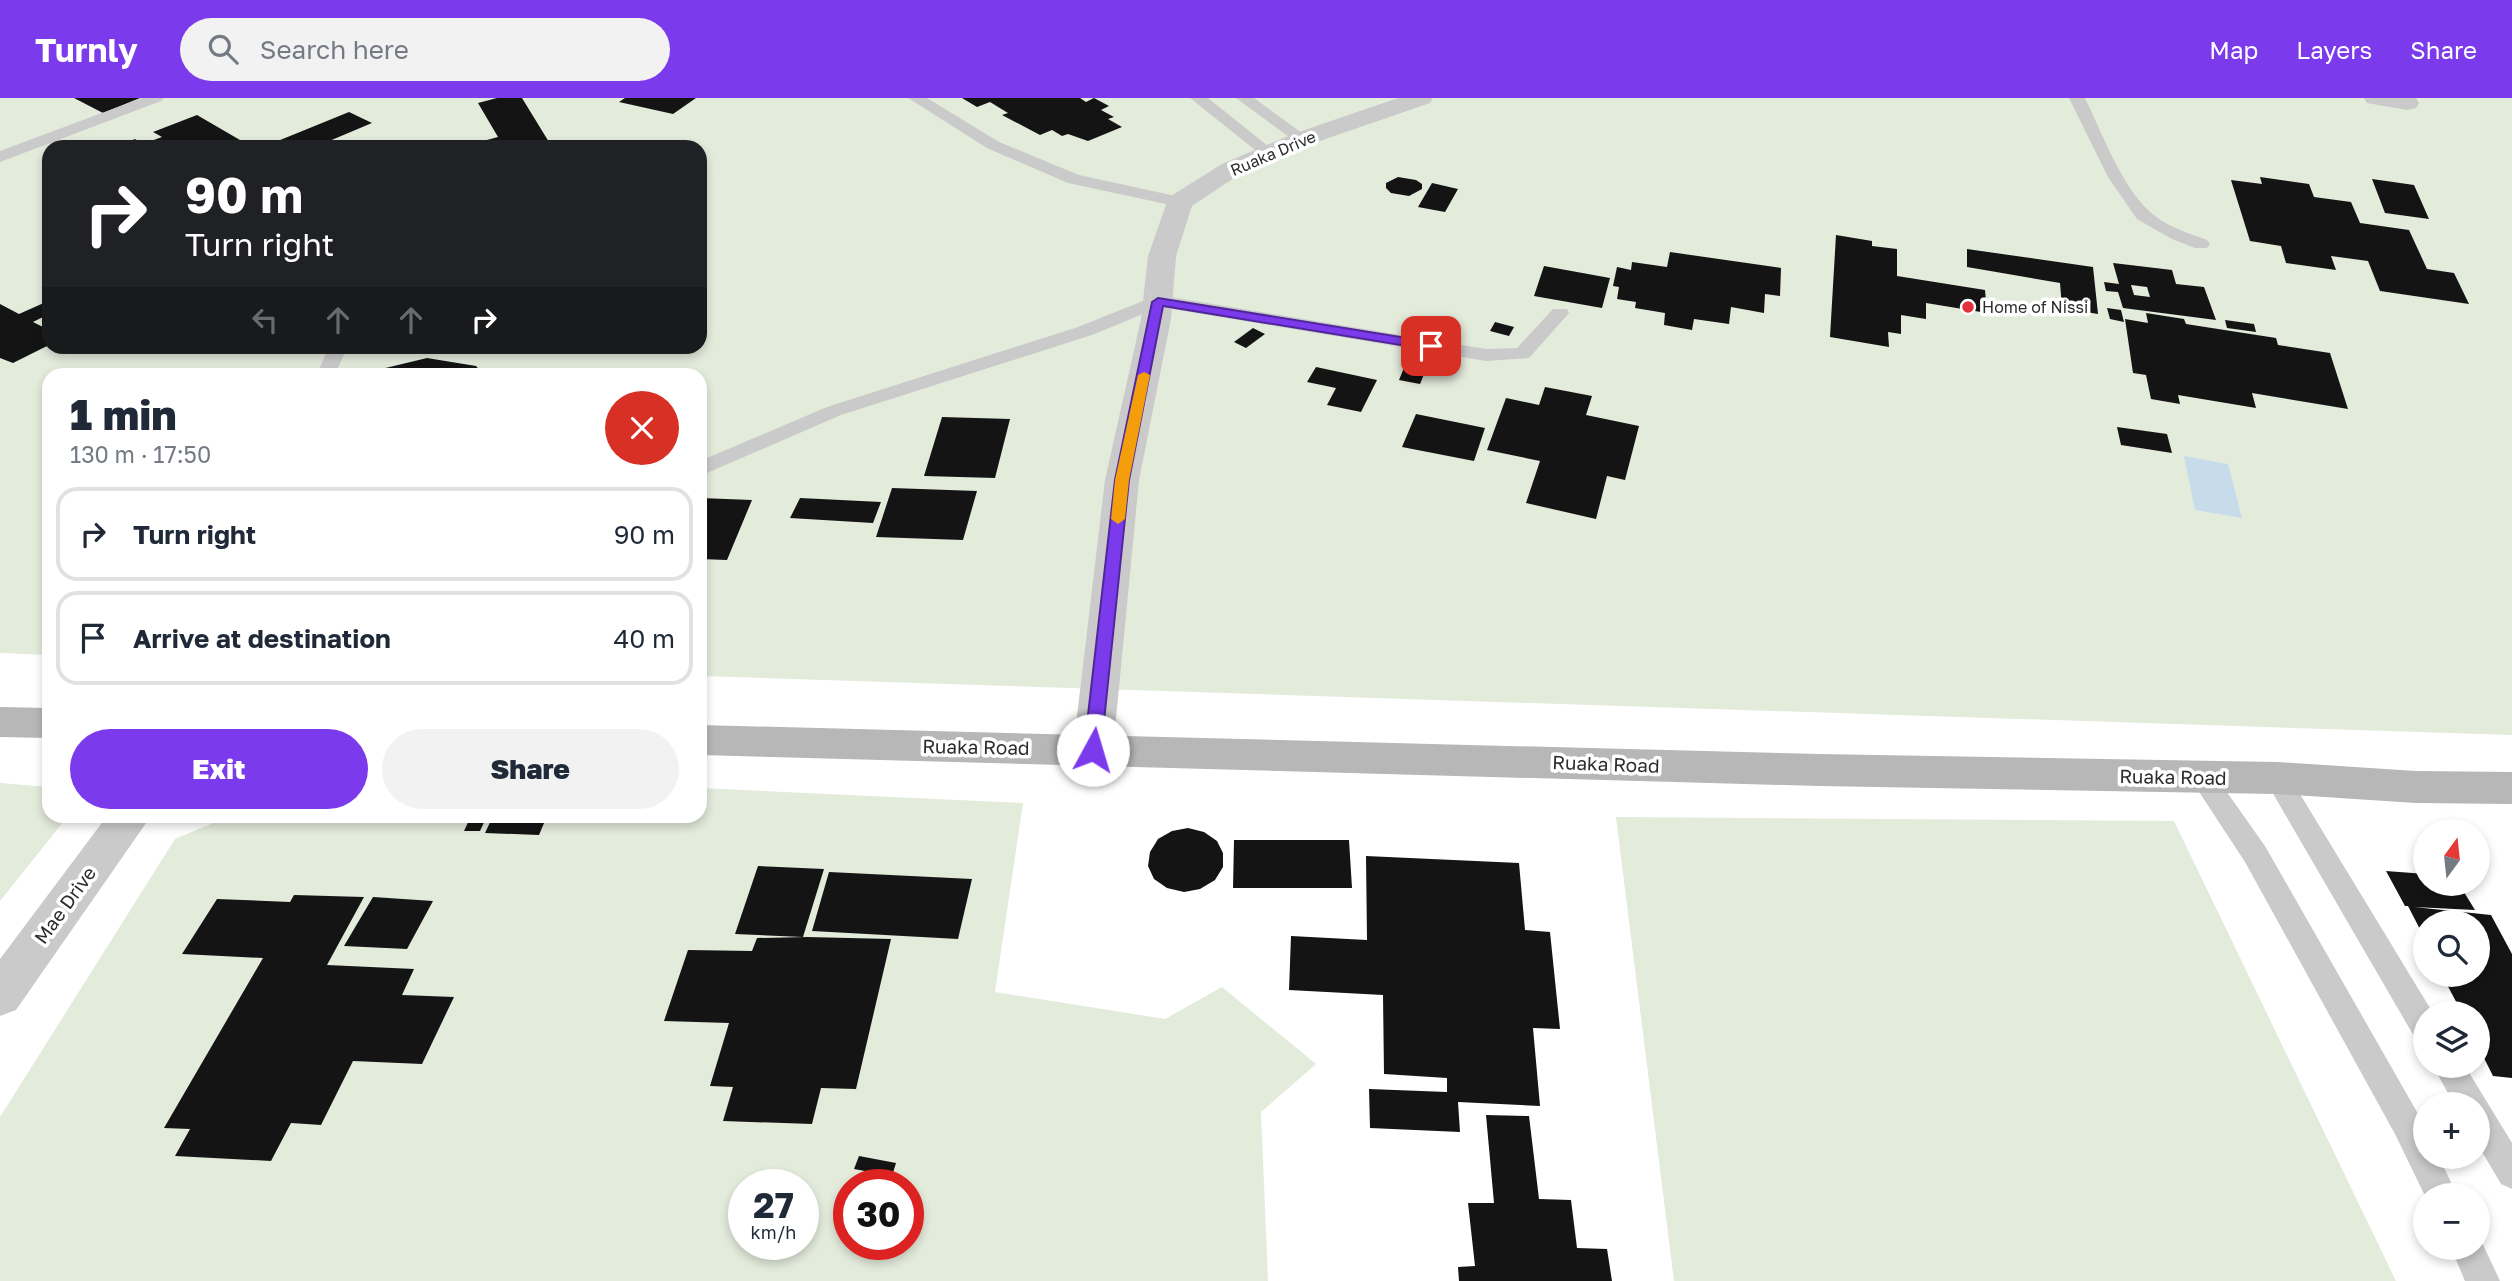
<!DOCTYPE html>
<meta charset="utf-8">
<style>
body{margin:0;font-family:"Golos Text",sans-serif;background:#f2f2f3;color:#1f2937;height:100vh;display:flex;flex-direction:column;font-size:26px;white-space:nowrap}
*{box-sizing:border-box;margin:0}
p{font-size:23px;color:#747a83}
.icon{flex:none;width:38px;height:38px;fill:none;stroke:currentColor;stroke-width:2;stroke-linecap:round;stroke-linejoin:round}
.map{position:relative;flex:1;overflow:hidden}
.side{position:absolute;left:42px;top:270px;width:665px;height:455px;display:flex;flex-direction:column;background:#fff;border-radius:21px;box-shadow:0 4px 10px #0003}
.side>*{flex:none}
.hud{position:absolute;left:42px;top:42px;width:665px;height:214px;border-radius:21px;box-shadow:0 4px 10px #0003;background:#202124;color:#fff;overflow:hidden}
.needle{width:46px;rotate:15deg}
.buttons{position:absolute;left:2413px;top:721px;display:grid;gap:14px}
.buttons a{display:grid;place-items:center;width:77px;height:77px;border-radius:50%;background:#fff;box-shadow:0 4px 10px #0003;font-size:35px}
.speed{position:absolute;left:728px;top:1071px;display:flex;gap:14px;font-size:35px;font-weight:700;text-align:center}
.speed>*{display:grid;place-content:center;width:91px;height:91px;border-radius:50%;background:#fff;box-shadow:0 4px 10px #0003;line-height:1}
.speed small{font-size:18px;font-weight:400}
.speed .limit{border:10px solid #d22;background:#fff;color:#111}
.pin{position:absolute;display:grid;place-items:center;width:60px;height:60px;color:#fff;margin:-30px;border-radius:14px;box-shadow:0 4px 10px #0006}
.me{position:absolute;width:77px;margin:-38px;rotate:6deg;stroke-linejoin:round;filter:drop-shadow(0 0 5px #0008)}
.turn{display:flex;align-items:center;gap:24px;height:147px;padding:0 28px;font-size:32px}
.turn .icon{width:91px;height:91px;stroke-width:2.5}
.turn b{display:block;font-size:49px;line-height:60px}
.lanes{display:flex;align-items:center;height:66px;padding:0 28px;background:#0003;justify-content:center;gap:35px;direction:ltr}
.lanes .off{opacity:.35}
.round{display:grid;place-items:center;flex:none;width:74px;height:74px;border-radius:37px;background:#f2f2f3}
.overview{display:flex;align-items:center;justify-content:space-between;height:119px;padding:0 28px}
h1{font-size:42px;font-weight:800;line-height:52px}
.button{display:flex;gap:14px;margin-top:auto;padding:14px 28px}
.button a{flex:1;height:80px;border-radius:42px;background:#7c3aed;color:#fff;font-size:28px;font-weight:800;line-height:80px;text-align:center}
.button a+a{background:#f2f2f3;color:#1f2937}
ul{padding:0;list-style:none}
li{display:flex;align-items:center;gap:21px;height:94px;margin:0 14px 10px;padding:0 14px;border:4px solid #e0e1e3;border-radius:21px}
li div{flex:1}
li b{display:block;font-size:26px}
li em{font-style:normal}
header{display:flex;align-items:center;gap:42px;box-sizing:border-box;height:98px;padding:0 35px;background:#7c3aed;color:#fff}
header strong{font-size:33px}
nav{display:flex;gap:38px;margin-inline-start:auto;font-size:24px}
.search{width:490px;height:63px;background:#f2f2f3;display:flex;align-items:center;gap:18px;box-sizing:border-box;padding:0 24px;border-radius:38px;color:#747a83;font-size:26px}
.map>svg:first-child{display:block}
.green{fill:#e3ebdb;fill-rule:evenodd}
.water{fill:#c7dceb}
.building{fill:#141414;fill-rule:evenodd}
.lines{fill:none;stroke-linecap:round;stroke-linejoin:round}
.lane{fill:#cacaca;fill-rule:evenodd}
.street{fill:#cacaca;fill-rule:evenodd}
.secondary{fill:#b7b7b7;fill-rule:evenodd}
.route{fill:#7c3aed;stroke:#51269a;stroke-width:2}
.slow{fill:#f59e0b}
.poi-dot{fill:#e2313a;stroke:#fff;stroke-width:2.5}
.labels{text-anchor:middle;stroke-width:7;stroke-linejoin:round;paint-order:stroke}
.far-street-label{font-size:16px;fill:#2d2d2d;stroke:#fff}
.far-poi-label{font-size:16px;fill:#2d2d2d;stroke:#fff;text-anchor:start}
.street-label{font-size:19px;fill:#2d2d2d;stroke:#fff}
</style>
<header>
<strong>Turnly</strong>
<div class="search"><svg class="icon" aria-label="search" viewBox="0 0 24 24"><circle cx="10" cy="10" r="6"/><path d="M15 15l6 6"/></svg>Search here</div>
<nav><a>Map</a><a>Layers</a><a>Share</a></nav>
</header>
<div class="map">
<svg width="2512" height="1183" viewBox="0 0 2512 1183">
<rect width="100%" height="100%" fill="#fff"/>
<path class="green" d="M0,0H2512V637L700,578V276H49V557L0,555ZM49,49H700V248H49Z
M0,685L49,689V718H68L0,803Z
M700,690L1023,705L995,894L1165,921L1222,889L1316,966L1261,1014L1268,1183H0V1019L175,741L230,718H700ZM744,1087H803V1146H744ZM849,1087H908V1146H849Z
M1616,719L2174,723L2396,1183H1674Z"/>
<path class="water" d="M2184,358L2228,366L2242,420L2195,412Z"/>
<path class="building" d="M74,0H140L103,15Z
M497,0H522L552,49H461L498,39L478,5Z
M625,0H696L673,16L619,4Z
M962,0H1080L1086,4L1094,0L1109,8L1101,12L1114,19L1108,21L1122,29L1088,43L1068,36L1062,38L1052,32L1040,37L1002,17L1008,15L990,4L977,9Z
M349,14L372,25L315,49H263Z
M197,17L252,49H116L135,41L143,46L162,39L153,34Z
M1398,79L1416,82L1422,86V91L1409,98L1391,95L1386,90V85Z
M2260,79L2309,86L2314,99L2351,104L2360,125L2409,132L2427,171L2454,175L2469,206L2380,193L2368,163L2331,158L2336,172L2286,165L2281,148L2250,143L2231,82L2262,86Z
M2372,81L2414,87L2429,121L2385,115Z
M1432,85L1458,91L1445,114L1418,109Z
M1836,137L1872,143V148L1897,151V178L1985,192L1987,215L1926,205V221L1901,217V236L1888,234L1889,249L1830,239Z
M1967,151L2093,169L2098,216L2062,210L2060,185L1967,169Z
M1670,154L1781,170L1780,198L1765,196L1764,215L1731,209L1729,226L1694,221L1692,232L1664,227L1665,215L1635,210L1636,204L1617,201L1619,189L1613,188L1617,169L1631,172L1632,164L1667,169Z
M2113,165L2172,172L2176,186L2204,189L2216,222L2123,210L2118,194L2106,193L2104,184L2119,186ZM2131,187L2147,189L2150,199L2134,197Z
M1544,168L1610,180L1602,210L1534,198Z
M46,204L49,205V216L33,224L49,232V247L13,265L0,260V206L19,216Z
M2107,210L2121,212L2124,224L2110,221Z
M2146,215L2184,221L2186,226L2276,240L2278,247L2330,255L2348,311L2252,295L2256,310L2178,297L2180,306L2151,301L2146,277L2133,275L2125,221L2148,225Z
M2225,222L2254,226L2256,234L2227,230Z
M1495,224L1514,229L1509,238L1490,233Z
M1253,230L1265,236L1246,250L1234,244Z
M349,248H429V250L375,255Z
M427,260L476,268L483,276H370L373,273Z
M1408,260L1429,264L1420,286L1399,282Z
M1316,269L1377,282L1361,314L1327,307L1336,290L1307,284Z
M1545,289L1592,298L1586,317L1639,328L1625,382L1607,378L1596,421L1526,405L1540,363L1487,352L1506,300L1539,307Z
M1416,316L1485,330L1474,363L1402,349Z
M942,319L1010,321L995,380L924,378Z
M2117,329L2167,336L2172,355L2121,347Z
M892,390L977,393L963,442L876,439Z
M700,400L752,402L727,462L700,461Z
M800,400L881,404L873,425L790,420Z
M471,718H487L480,733H464Z
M493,718H547L539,737L485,735Z
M1188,730L1204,734L1217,743L1223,755V769L1215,782L1200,791L1184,794L1167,790L1154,781L1148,768L1150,754L1158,741L1172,733Z
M1234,742H1349L1352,790H1233Z
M1366,758L1519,765L1525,832L1550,834L1560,931L1533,930L1540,1008L1458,1004L1460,1034L1370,1030L1369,991L1447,994V980L1384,976L1383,897L1289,892L1291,838L1367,842Z
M758,768L824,771L803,839L735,836Z
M2386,773L2426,776V786H2459L2475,812L2414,809L2491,817L2512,856V980L2493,978L2478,948V915H2462L2442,877H2478V824H2426V843L2408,808H2405Z
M829,774L972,781L958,841L812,833Z
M294,797L364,799L327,867L414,871L402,897L454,899L422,966L353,963L321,1027L291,1025L271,1063L175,1058L190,1031L164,1030L263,860L182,856L217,801L290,804Z
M373,799L433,803L407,851L344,848Z
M807,839L891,841L856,991L821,990L812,1026L723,1023L733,989L710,988L729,925L664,923L688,852L752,853L757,840Z
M1486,1017L1529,1018L1539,1101L1571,1102L1577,1150L1607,1151L1612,1183H1459L1458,1169L1475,1168L1468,1105H1494Z
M859,1058L896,1065L892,1078L854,1071Z"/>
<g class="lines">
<path class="lane" d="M142,0H164L161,3L0,64V53Z
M908,0H927L999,44L1079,77L1180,99L1188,104L1180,109L1068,85L987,50Z
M1190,0H1208L1278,56L1276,59H1264Z
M1236,0H1254L1310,41L1302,46L1296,44Z
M2069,0H2085C2102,35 2121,87 2149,113C2165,128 2188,135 2207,142L2210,146L2207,150H2195L2172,141L2137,121L2108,79Z
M1158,197L1486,251L1517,250L1553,211H1567L1569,215L1529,260L1486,263L1160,209L1092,237L841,317L700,378V363L827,309L1078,229Z
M329,248H348L335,276H317Z
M2203,670L2212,673L2265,748L2417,1014L2426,1031V1059H2439L2457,1097H2426V1100L2395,1036L2245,764L2190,680L2194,673Z
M2277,670L2286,673L2433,915H2426V943L2415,940L2268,687L2264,680L2268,673Z
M2433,968H2465L2512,1045V1091L2501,1086L2478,1047V1006H2454Z
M2479,1138L2500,1183H2465L2451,1150H2478Z"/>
<path class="street" d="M1398,0H1433L1430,5L1311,46L1240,76L1192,108L1176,158L1171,221L1139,382L1113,652L1107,663L1093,668L1079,663L1073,652L1105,382L1141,221L1148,158L1167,104L1171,98L1222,66L1293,36Z
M2364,0H2416L2419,5L2416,10L2407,12L2367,5Z
M107,718H151L16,912L0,918V861Z"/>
<path class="secondary" d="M0,609L49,610V640L0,639Z
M700,627L1819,656L2277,664L2416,673L2512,674V706L2416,705L2277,696L1819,688L700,657Z"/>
</g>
<path class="route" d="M1158,200L1431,244L1438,248L1431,252L1163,208L1129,382L1101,652L1099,656H1087L1084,652L1115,382L1152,204Z"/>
<path class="slow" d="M1144,274L1150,277L1129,382L1125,421L1118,426L1111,421L1115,382L1138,277Z"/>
<circle class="poi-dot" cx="1968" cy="209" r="7"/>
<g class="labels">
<g class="far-street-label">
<text transform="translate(1273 55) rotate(-23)" y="6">Ruaka Drive</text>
</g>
<g class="far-poi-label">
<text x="1982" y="215">Home of Nissi</text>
</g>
<g class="street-label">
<text transform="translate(976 649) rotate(1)" y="7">Ruaka Road</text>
<text transform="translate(1606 666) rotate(2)" y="7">Ruaka Road</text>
<text transform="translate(2173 679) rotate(1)" y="7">Ruaka Road</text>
<text transform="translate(65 807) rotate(-54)" y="7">Mae Drive</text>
</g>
</g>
</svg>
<div class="buttons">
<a><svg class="needle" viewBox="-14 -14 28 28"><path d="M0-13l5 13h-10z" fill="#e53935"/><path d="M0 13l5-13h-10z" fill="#747a83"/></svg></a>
<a><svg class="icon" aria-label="search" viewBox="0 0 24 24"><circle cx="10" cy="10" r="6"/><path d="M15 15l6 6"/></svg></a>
<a><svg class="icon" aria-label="layers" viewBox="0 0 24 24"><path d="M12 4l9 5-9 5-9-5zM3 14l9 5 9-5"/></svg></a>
<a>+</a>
<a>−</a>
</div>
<div class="speed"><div>27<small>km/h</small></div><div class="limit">30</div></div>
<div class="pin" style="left:1431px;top:248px;background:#d93025"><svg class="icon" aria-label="arrive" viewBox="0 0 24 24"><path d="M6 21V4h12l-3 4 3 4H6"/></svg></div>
<svg class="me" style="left:1093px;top:652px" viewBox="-20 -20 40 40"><circle r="19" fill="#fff"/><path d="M0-13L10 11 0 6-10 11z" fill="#7c3aed"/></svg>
<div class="hud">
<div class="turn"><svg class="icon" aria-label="right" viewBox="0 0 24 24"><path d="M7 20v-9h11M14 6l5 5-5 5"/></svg><div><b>90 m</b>Turn right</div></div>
<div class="lanes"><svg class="icon off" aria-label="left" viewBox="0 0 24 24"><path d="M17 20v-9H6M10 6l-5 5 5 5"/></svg><svg class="icon off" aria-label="ahead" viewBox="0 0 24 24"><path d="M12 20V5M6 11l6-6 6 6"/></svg><svg class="icon off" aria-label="ahead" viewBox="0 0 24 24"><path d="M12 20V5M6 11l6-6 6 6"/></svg><svg class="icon" aria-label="right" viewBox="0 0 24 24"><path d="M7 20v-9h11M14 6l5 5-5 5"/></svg></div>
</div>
<section class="side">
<div class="overview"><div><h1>1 min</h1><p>130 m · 17:50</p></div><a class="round" style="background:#d93025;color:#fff"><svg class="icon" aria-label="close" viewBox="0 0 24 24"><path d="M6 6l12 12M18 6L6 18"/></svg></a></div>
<ul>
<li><svg class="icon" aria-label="right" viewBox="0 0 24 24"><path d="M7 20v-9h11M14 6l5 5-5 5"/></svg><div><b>Turn right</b></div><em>90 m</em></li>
<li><svg class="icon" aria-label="arrive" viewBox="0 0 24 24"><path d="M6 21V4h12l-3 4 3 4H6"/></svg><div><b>Arrive at destination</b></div><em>40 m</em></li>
</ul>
<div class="button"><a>Exit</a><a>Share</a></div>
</section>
</div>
